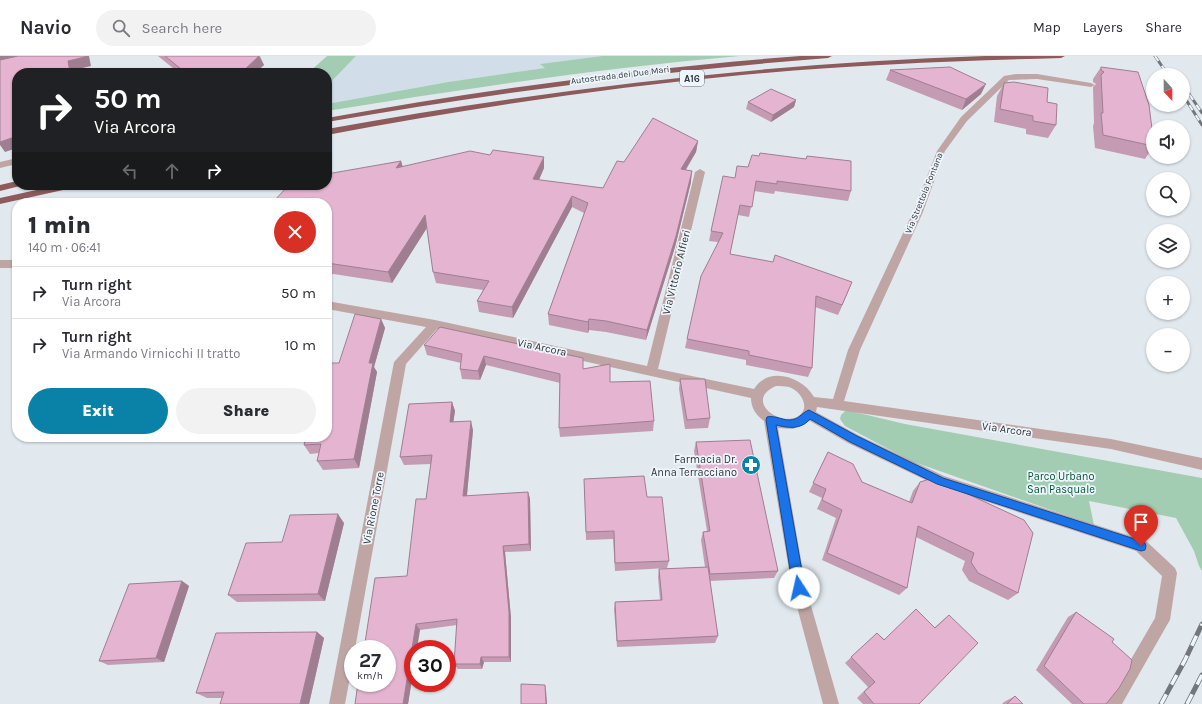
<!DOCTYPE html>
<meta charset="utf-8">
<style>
body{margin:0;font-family:Karla,sans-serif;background:#f2f2f3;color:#2b2b33;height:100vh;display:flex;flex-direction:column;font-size:15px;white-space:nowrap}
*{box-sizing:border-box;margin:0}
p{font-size:13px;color:#7c7c81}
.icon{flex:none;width:22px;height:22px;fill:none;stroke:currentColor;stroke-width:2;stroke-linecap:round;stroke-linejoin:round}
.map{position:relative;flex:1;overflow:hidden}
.details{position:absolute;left:12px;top:142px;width:320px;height:244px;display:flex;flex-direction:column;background:#fff;border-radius:16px;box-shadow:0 1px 3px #0004}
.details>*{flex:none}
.guide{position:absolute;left:12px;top:12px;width:320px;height:122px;border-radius:16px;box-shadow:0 1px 3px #0004;background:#202124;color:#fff;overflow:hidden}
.needle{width:26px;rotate:159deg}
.buttons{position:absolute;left:1146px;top:12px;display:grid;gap:8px}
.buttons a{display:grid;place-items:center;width:44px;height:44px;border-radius:50%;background:#fff;box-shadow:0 1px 3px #0004;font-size:20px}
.speed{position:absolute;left:344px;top:584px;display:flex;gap:8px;font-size:20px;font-weight:700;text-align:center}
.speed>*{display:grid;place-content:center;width:52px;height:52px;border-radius:50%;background:#fff;box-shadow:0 1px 3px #0004;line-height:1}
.speed small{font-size:10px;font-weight:400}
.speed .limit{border:6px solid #d22;background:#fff;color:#111}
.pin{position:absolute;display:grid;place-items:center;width:34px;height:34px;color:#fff;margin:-41px -17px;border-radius:50% 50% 50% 0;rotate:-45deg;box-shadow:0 0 4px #0007}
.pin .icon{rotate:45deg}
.me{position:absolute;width:44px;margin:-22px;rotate:350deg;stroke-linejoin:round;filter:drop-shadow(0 0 3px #0008)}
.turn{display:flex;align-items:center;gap:14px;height:84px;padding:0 16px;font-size:18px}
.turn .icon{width:52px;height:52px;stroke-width:2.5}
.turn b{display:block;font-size:28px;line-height:34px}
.lanes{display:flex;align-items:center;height:38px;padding:0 16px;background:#0003;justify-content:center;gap:20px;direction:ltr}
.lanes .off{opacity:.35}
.round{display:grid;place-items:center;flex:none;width:42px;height:42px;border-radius:21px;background:#f2f2f3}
.summary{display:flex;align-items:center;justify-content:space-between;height:68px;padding:0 16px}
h1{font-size:24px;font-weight:800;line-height:30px}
.primary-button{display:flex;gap:8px;margin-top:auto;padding:8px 16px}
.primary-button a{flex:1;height:46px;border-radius:24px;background:#0a81a7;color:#fff;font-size:16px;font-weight:800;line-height:46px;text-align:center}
.primary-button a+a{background:#f2f2f3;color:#2b2b33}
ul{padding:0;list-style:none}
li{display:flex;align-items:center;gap:12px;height:52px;padding:0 16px;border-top:1px solid #e1e1e2}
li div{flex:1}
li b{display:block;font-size:15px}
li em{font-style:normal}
header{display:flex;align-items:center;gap:24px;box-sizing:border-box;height:56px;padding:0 20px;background:#fff;border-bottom:1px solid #e1e1e2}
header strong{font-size:19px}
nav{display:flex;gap:22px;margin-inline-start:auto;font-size:14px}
.search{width:280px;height:36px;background:#f2f2f3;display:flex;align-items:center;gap:10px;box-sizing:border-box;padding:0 14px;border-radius:22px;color:#7c7c81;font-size:15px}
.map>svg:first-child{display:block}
.built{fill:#d1dee9}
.green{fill:#a3cdb2}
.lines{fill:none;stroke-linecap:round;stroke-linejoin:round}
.minor{fill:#bfa6a5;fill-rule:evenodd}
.highway{fill:#8d5b5b;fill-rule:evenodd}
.rail-far1-casing{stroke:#73777c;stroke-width:3}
.rail-casing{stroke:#73777c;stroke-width:5}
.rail-far1{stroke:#eef6fd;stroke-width:2;stroke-dasharray:6;stroke-linecap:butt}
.rail{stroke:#eef6fd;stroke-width:3.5;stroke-dasharray:11;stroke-linecap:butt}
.wall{fill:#c49bb3}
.shaded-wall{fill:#a07e92}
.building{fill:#e4b4d0;stroke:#a07e92}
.route{fill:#1a73e8;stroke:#114b97}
.labels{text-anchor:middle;stroke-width:3.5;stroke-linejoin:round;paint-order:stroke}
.far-street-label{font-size:9px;fill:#333538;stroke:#eef6fd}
.shield{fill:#eef6fd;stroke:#6b6f73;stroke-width:1}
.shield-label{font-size:10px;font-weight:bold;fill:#333538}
.street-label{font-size:11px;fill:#333538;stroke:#eef6fd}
.poi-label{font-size:11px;fill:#333538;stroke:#eef6fd;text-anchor:end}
.park-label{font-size:11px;fill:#005632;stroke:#eef6fd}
</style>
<header>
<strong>Navio</strong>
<div class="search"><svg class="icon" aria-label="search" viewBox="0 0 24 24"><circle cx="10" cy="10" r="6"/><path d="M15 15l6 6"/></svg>Search here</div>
<nav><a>Map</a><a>Layers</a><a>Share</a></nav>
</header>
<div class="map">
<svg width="1202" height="648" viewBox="0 0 1202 648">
<rect width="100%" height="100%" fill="#e1e9ef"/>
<path class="built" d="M356,0H602L541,8L546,12L448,26L327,48V30Z"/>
<path class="green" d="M327,0H356L327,30V17H308Z
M602,0H740C601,12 464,33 327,55V48L448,26L545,12L540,8Z
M846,354L905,368L1202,422V515L1199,510L1194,495L1176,462L1089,445L1094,469L911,405L845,370L840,363L841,359Z"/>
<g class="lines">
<path class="minor" d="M1016,18H1037L1091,27L1095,29L1091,31L1037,23L1009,24L967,65L945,95L923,156L860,294L844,345L1111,383L1202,402V414L1111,393L817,351L816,356L858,379L944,420L1146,485L1175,512L1177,517L1170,564L1167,569L1122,648H1105L1155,562L1162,520L1136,495L936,429L848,387L810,365L793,373L778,372L806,532L839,648H823L792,532L764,365C756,359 751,352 751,342L437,273L406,308L355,593H353V605L345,648H329L394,306L426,271L327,253V245L435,264L647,310L695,116L700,113L705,116L658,313L754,333C768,310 802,320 814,341L833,343L848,294L913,156L937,95L961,61L1004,20ZM776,330C780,330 785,330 789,331C801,335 812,353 797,361C776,370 745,343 776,330Z
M17,102V108L0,112V106Z
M0,204H17V212H0Z"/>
<path class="highway" d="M800,0H832L828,2C660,15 493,37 327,66V62C484,34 641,12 800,0Z
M985,0H1065L1061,2C955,5 848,9 742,19C603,32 465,53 327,79V73C545,34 764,7 985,0Z
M17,125V129L20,130L0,135V129Z
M59,129H77L72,132L0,148V142Z"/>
<g class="rail-far1-casing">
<path id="rail-far1" d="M1155,0L1168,19
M1183,29L1202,57
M1183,39L1202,69"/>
</g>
<g class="rail-casing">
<path id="rail" d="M1161,648L1185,604L1202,568
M1187,648L1202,619"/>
</g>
<use href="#rail-far1" class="rail-far1"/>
<use href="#rail" class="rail"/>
</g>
<path class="wall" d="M158,0H260L264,9L255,17H179Z
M1101,11L1153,81V91L1145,103L1095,92L1093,70L1094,67L1093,31L1096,28L1093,26V23Z
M890,14L981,38L962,54L886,24Z
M1004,27L1047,46L1056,69L1048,82L1026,78V73L994,66L997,40Z
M796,44L794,51L771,66L746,53L748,46Z
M698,85L696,96L686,114L691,126L675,191L646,284L606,276L589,274L588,277L549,269L548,258L584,157L572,151L513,262L479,256L477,245L483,234L436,227L433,216L427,172L392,227L327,217V147L401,105L403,111L490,99L544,101V112L539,124L603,132L624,106Z
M759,100L806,103L807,100L851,135L848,145L775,135L774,138L754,135L749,161L738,159L730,198L852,226L838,259L815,251L812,312L808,321L746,309V304L685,292L687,283L718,186L709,185L711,175L735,122L748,111Z
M381,263L385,272L374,311L377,316L359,412L323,414L317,405L319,397L310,398L304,389L339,307Z
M424,289L584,313L610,326L654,365L653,375L560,381L559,372L560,327L486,309L480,324L462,323L460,313L461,307L427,299Z
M680,323L710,362L708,372L685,373L679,333Z
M452,346L455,355L453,366L473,374L467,440L528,436L530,443L531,495L505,496L511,562V606H484L482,613H458L454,608L457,569L420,574L413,593V617L408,648L407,520L426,443L431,408L404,409L400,401Z
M696,386L778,515L774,522L710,525L718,580L715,587L617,591L614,553L615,546L660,544L658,521L659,513L705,511L701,484L703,476L707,475L694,395Z
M828,396L862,426L909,446L913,435L920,426L1018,537L1008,544L969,525L962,514L965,505L916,481L907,532L899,539L822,504L836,462L817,453L822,442L809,436Z
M584,423L647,441L669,505L667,512L615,515L613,483L586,484Z
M344,467L325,545L237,546L228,539L282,486Z
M182,525L189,530L164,606L108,609L99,605Z
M1076,556L1112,586L1106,648H1072L1036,614L1068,561Z
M949,559L919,648H863L857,642L868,631L845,607L877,577L884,583L935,571Z
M317,576L324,582L309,648H220L222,642H207L196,637Z
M1015,640L1023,648H1002L1004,646Z"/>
<path class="shaded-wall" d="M0,0H28L0,6Z
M85,0H89L91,10L74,14V17H68V5Z
M259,0L264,9L255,17H241Z
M986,28L981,38L962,54L966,43Z
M796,44L794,51L771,66L773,59Z
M17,80V92L5,96L0,89V86Z
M698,85L696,96L679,124L681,113Z
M544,101V112L534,135L533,123Z
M401,105L404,116L396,112Z
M692,115L691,126L675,191L646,284L647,274Z
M572,140V151L513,262L512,251Z
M425,159L428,170L392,227L388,216Z
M852,226L848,236L838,259L842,249Z
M381,263L385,272L374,311L377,316L359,412L354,403L369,307Z
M589,263V274L588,277V266Z
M484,300L486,309L480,324L478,315Z
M452,346L455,355L452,375L450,366Z
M471,365L473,374L466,448L463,440Z
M528,436L530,443L531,495L529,488Z
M338,458L344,467L325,545L318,538Z
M503,490L505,496L511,562V606L509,601Z
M182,525L189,530L164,606L156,602Z
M416,568L420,574L417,593H413V617L408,648H403Z
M317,576L324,582L309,648H300Z
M481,601L484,606L482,613L480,608Z
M545,629L546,634L547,648H546Z"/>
<path class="building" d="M18,0H85V1L68,5L70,16L68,17H17V80L0,86V4Z
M165,0H259L241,17H186Z
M950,11L986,28L966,43L890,14Z
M1101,11L1138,16L1149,49L1153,81V90L1103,79L1101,57H1103L1101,19L1104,16L1101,14Z
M1014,26L1048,32L1047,46L1057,48L1056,69L1033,65V60L1000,53L1004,27Z
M771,33L796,44L773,59L748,46Z
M653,62L698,85L681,113L692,115L676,180L647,274L606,265L589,263L588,266L548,258L588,147L572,140L512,251L477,245L489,225L433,216L425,159L388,216L327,207V147H272L289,129H327V118L401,105L396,112L470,95L490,99L493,94L544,101L533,123L603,132L617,105L624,106Z
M760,97L806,103L807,100L851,105V135L777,125V128L756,125L752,151L740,149L730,198L773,206L775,199L852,226L842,249L816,240L812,312L749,299V295L687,283L701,220L723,177L711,175L723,120L735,122L737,110L748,111L752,99L759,100Z
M355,258L381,263L369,307H373L354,403L317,405L321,388L304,389L306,381H327V307H339Z
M440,271L583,302V313L610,308V326L650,325L654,365L559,372L560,318L484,300L478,315L460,313L462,298L424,289Z
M680,323H705L710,362L687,364Z
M452,346L450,366L471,365L463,440L528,436L529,488L503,490L509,556V601H481L480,608H454L457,563L416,568L403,648H355L358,627H387V593H364L375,522L407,520L416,443H426L432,399L400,401L409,348Z
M750,384L778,515L710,518L703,476L710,475L696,386Z
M828,396L853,408L862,426L912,447L920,426L933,422L1024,464L1033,477L1018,537L978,517L971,506L974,497L918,470L907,532L827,497L842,454L822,444L826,433L813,427Z
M644,420L647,441H662L669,505L615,507L614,475L586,476L584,423Z
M338,458L318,538L228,539L246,487L282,486L290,459Z
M708,511L718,580L617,585L615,546L662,544L659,513Z
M182,525L156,602L99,605L129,528Z
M916,553L935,572L949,559L978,587L919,648H874L864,636L875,626L851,601L877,577L884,584Z
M1076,556L1114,583L1112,586L1132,604L1130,613L1119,632L1106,648H1084L1044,610Z
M317,576L300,648H220L224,636L196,637L216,577Z
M521,628L545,629L546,648H521Z
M1015,640L1023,648H1007Z"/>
<path class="route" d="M809,354L857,380L943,422L1141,485L1145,487L1146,490L1145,494L1141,495L937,428L850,386L810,363C801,374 788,372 776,369L805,532L803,536L799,537L795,536L793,532L766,364L767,361C774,359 782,364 789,364C799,364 801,357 809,354Z"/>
<defs>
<g id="pharmacy-disc" transform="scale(1)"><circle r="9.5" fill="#0a81a7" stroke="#eef6fd"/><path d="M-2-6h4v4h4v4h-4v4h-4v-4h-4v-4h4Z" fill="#fff"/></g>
</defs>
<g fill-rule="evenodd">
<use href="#pharmacy-disc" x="751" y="409"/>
</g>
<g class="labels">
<g class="far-street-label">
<text transform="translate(620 19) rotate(-7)" y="3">Autostrada dei Due Mari</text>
<text transform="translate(924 137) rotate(-68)" y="3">Via Strettola Fontana</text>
</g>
<rect class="shield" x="680" y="14" width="24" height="16" rx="3"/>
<g class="shield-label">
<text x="692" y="26">A16</text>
</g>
<g class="street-label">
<text transform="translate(676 216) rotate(-76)" y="4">Via Vittorio Alfieri</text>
<text transform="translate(542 291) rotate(12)" y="4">Via Arcora</text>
<text transform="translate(1007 373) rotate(8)" y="4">Via Arcora</text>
<text transform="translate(373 452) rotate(-79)" y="4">Via Rione Torre</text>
</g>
<g class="poi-label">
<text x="737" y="407">Farmacia Dr.<tspan x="737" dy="13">Anna Terracciano</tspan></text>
</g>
<g class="park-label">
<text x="1061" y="424">Parco Urbano<tspan x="1061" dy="13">San Pasquale</tspan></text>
</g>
</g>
</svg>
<div class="buttons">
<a><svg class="needle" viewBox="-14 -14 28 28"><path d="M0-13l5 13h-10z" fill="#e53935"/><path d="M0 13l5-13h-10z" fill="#7c7c81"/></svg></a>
<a><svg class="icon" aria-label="sound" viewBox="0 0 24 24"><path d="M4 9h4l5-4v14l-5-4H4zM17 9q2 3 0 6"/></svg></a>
<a><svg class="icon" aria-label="search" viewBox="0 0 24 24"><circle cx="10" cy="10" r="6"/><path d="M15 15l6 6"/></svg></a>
<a><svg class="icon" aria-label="layers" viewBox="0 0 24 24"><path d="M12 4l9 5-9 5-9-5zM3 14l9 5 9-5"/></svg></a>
<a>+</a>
<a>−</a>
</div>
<div class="speed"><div>27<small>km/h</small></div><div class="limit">30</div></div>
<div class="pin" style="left:1141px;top:490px;background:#d93025"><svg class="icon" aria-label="arrive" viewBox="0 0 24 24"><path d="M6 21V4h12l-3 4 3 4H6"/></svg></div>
<svg class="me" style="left:799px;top:532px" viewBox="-20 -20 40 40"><circle r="19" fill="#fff"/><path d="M0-13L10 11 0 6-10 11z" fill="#1a73e8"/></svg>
<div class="guide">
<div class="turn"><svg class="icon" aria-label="right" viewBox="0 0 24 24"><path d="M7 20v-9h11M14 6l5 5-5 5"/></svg><div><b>50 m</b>Via Arcora</div></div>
<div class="lanes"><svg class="icon off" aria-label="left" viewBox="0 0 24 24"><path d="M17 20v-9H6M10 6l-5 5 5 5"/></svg><svg class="icon off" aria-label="ahead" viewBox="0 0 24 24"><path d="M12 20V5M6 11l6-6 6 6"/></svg><svg class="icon" aria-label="right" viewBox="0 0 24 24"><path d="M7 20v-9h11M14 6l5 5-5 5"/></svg></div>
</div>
<section class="details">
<div class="summary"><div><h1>1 min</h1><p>140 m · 06:41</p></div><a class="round" style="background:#d93025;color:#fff"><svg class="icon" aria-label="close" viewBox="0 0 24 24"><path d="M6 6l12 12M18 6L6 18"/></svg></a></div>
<ul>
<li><svg class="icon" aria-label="right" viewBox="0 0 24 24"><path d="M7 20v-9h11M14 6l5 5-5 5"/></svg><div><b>Turn right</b><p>Via Arcora</p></div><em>50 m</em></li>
<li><svg class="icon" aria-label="right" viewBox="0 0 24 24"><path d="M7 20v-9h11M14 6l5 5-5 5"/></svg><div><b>Turn right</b><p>Via Armando Virnicchi II tratto</p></div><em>10 m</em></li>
</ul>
<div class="primary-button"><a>Exit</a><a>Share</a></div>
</section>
</div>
